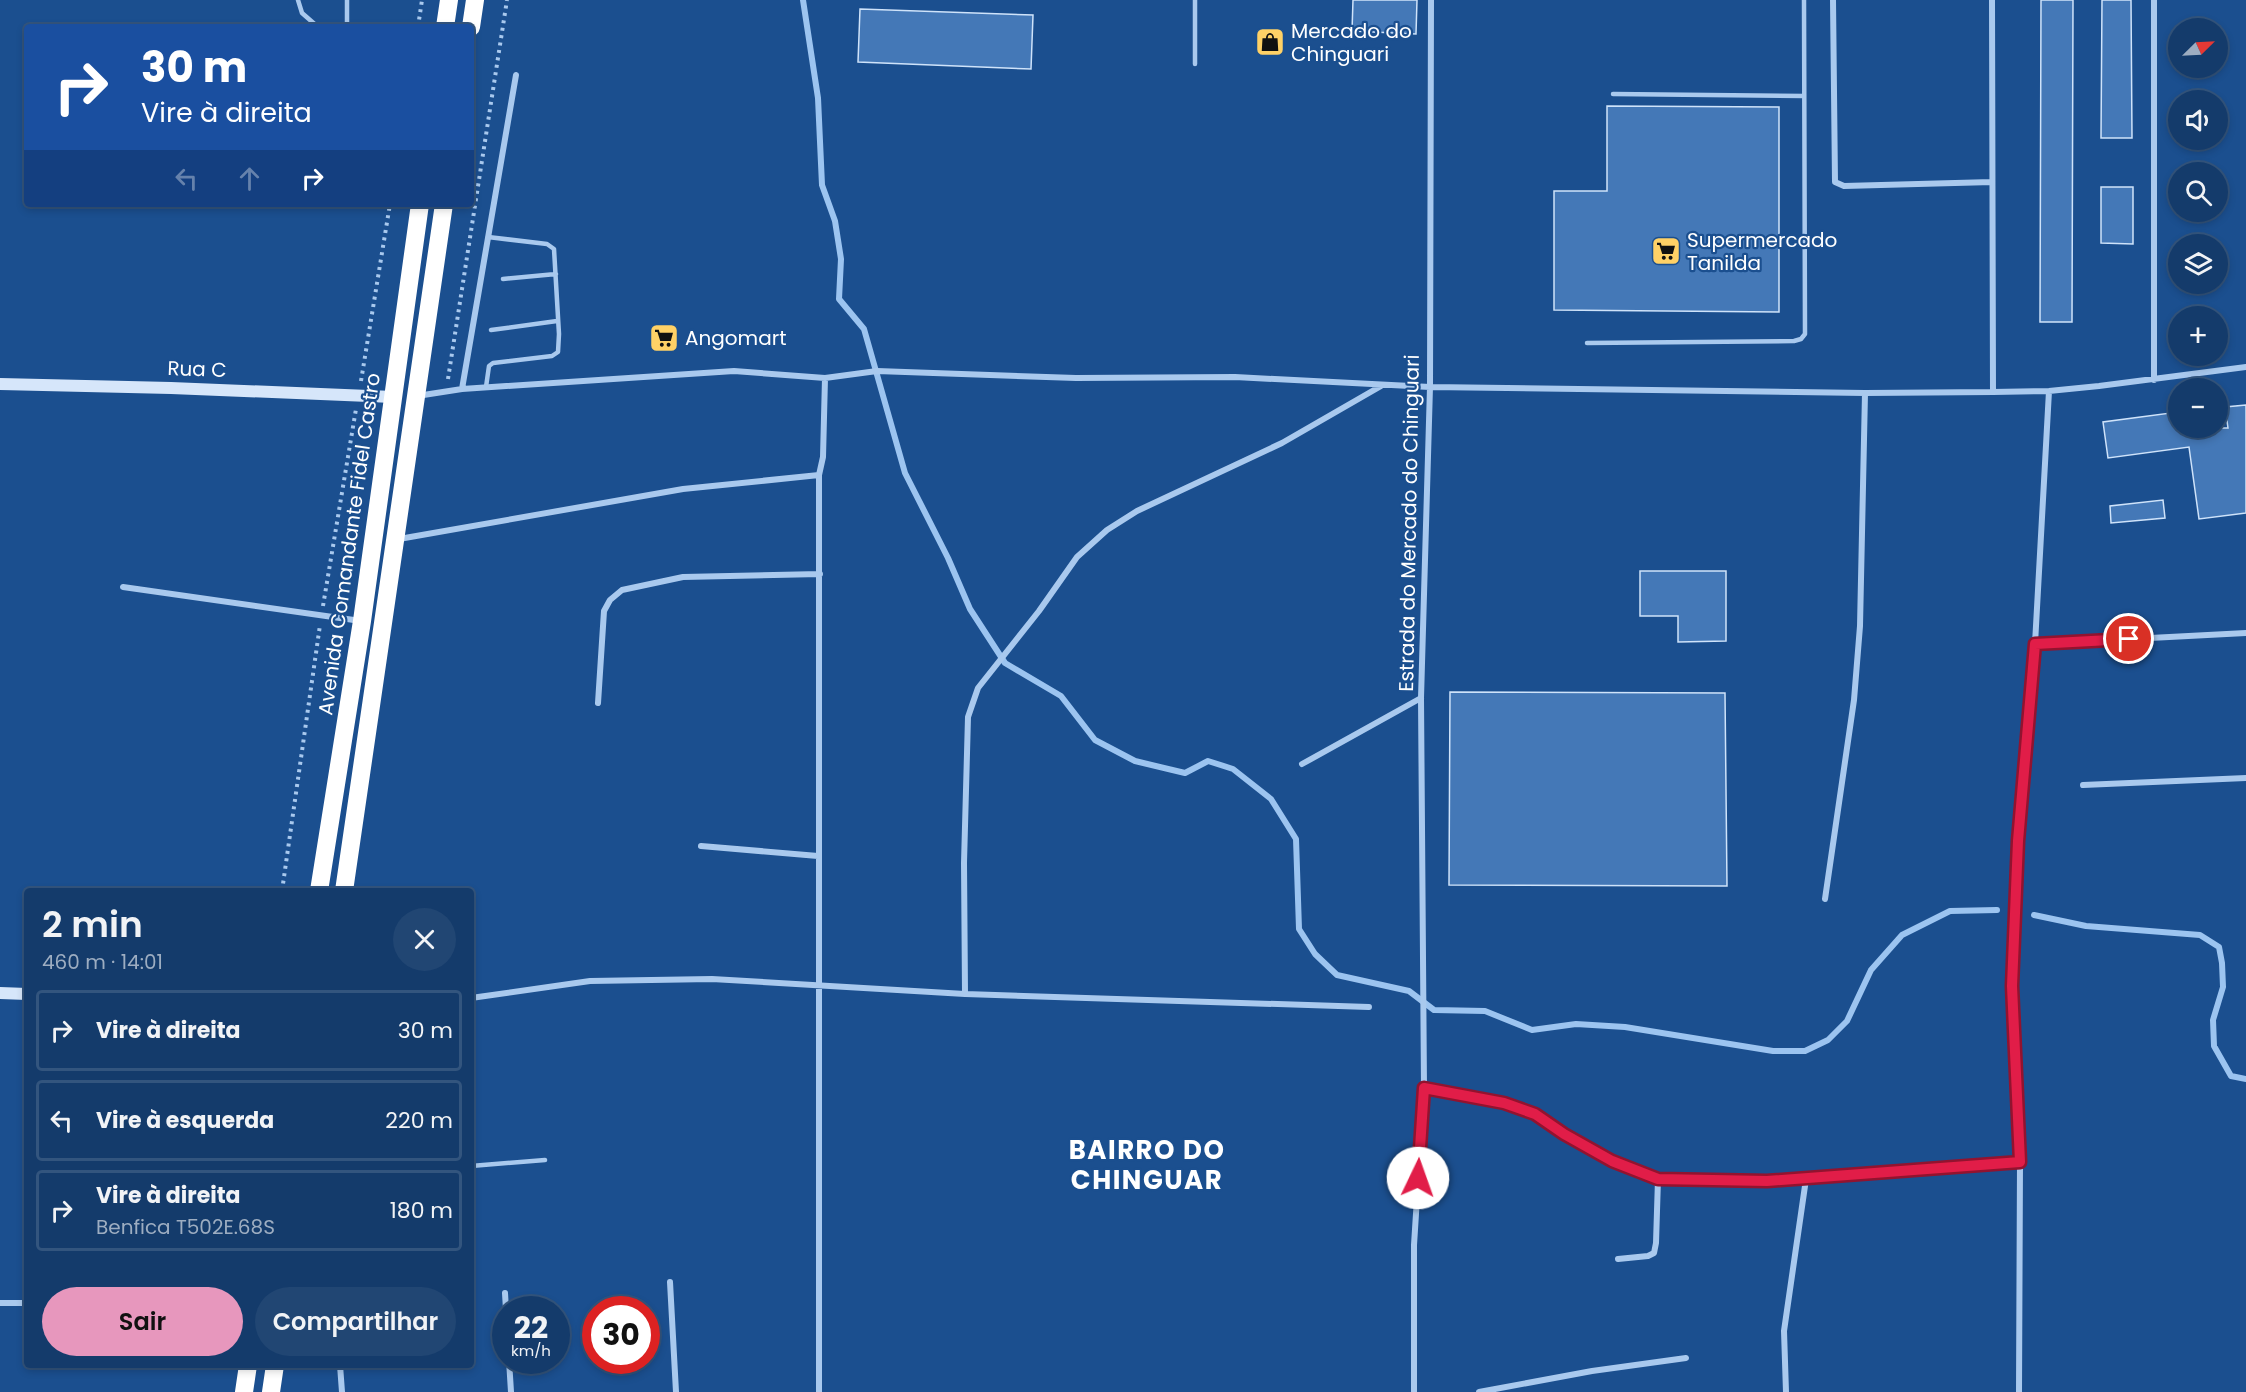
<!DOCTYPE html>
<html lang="pt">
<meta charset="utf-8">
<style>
body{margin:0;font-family:Poppins,sans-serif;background:#214673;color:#f1f3f6;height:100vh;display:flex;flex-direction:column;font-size:22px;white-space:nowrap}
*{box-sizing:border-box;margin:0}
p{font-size:20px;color:#9dadc1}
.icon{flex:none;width:33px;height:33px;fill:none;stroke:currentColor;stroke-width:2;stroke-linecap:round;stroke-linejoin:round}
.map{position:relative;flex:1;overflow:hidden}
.side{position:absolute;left:24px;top:888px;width:450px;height:480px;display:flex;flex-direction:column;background:#143b6b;border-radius:6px;box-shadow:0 3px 9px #0003,0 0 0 2px #33557e}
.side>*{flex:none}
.banner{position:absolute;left:24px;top:24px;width:450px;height:183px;border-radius:6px;box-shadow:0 3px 9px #0003,0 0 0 2px #33557e;background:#1a4fa0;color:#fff;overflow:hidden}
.needle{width:39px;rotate:66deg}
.tools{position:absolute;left:2168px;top:18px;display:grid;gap:12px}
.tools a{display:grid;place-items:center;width:60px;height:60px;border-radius:50%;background:#143b6b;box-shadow:0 3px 9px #0003,0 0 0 2px #33557e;font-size:30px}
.speed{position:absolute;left:492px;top:1296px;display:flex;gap:12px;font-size:30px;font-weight:700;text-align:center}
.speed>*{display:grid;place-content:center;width:78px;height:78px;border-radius:50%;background:#143b6b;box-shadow:0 3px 9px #0003,0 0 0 2px #33557e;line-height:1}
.speed small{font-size:15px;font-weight:400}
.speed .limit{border:9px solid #d22;background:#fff;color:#111}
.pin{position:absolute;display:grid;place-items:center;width:51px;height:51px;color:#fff;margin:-26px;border:3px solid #fff;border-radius:50%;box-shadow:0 2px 6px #0007}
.me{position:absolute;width:66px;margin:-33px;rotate:3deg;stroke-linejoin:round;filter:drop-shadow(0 0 4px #0008)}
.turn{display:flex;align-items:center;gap:21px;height:126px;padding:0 18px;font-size:27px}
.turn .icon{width:78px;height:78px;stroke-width:2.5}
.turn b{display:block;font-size:42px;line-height:51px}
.lanes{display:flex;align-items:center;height:57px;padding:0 18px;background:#0003;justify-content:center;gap:30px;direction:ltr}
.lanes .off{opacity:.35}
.round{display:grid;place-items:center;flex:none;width:63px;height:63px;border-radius:32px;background:#214673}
.head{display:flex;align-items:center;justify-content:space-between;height:102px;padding:0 18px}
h1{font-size:36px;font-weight:600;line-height:45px}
.cta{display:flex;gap:12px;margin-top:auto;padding:12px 18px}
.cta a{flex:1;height:69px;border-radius:36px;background:#e797bd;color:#111;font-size:24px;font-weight:600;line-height:69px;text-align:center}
.cta a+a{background:#214673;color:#f1f3f6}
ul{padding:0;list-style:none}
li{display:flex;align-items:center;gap:18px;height:81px;margin:0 12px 9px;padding:0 6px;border:3px solid #33557e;border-radius:6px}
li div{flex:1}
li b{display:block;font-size:22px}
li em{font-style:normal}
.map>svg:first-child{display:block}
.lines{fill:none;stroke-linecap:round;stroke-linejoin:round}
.stream{stroke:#9cc4f0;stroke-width:6}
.building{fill:#4478b7;stroke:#cfe3fa;stroke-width:1.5}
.path{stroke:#a9c9ee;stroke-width:4;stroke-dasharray:3 4.5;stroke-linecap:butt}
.lane{stroke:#a9c9ee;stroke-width:4.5}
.street{stroke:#a9c9ee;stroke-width:6}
.secondary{stroke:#d6e6fa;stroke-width:12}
.highway{stroke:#fff;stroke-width:18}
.route-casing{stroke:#92132f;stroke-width:15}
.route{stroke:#e11d48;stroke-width:10}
.labels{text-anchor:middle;stroke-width:4.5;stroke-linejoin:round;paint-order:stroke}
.poi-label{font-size:20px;fill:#fff;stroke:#1b4f8f;text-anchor:start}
.street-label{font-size:20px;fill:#fff;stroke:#1b4f8f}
.district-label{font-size:26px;font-weight:bold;letter-spacing:1.5px;fill:#fff;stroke:#1b4f8f}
</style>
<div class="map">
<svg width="2246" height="1392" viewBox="0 0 2246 1392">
<rect width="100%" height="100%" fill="#1b4f8f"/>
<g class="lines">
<path class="stream" d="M803,0L818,98L822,185L835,221L841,259L839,299L864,329L905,473L948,558L970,609L1005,663L1061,696L1095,740L1135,761L1185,773L1208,761L1233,769L1271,799L1296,839L1299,929L1315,954L1337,975L1409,991L1434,1010L1485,1011L1532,1030L1576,1024L1625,1027L1773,1051H1805L1828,1040L1847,1021L1871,970L1902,935L1950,911L1997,910
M2034,915L2086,926L2200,935L2219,947L2222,963L2223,987L2213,1020L2214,1046L2231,1076L2246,1079"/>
</g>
<path class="building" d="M1353,0H1417L1416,34L1352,31Z
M2041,0H2073L2072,322H2040Z
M2102,0H2131L2132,138H2101Z
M860,9L1033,15L1031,69L858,62Z
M1607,106L1779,107V312L1554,310V191H1607Z
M2101,187H2133V244L2101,243Z
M2246,405V513L2199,519L2189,447L2108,458L2103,422L2178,412V428H2228L2225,407Z
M2163,500L2165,518L2111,523L2110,506Z
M1640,571H1726V641L1678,642V616H1640Z
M1450,692L1725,693L1727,886L1449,885Z"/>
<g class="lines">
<path class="path" d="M418,27L422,0
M448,379L507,0
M361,381L390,204
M323,606L356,409
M282,891L320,625"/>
<path class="lane" d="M298,0L302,13L318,27
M1195,0V64
M347,27V0
M1613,94L1804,96
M503,279L556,274
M491,330L557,321
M1587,343L1794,341L1801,339L1805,334L1804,0
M486,387L489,366L493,363L552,356L558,352L559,334L554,249L547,244L488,237
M471,1166L545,1160"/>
<path class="street" d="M1833,0L1835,182L1844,186L1992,182
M1992,0L1993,392
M2154,380V0
M462,389L516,75
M417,396L462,389L734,371L825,378L877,371L1076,378L1235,377L1430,387L1865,393L1993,392L2049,391L2099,386L2246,367
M399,539L683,489L819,475
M123,587L361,621
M2035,644L2246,633
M598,703L604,611L610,600L622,590L683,577L820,574
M1302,764L1421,698
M2083,785L2246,778
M701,846L818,856
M1825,899L1854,700L1860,626L1865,393
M965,994L964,863L968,717L978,688L1039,611L1077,557L1107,530L1137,511L1282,443L1381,386
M471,998L590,981L712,979L965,994L1369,1007
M1424,1088L1504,1103L1535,1114L1564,1134L1612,1161L1658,1179L1767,1181L2020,1162
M1618,1259L1648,1256L1654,1253L1656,1243L1658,1179
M670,1282L676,1392
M505,1293L506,1310
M0,1303H27
M509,1360L511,1392
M340,1365L342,1392
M819,1392V475L823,457L825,378
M1414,1392V1245L1424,1088L1421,698L1430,387L1431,0
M1479,1392L1592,1371L1686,1358
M1786,1392L1784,1331L1806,1179
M2019,1392L2020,1162L2012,986L2018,841L2035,644L2049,391"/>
<path class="secondary" d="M0,384L171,388L393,397
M0,993L27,994"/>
<path class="highway" d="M445,27L449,0
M471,27L475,0
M319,891L362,621L420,204
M344,891L444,204
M244,1392L248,1365
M271,1392L275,1365"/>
</g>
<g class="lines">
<g class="route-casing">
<path id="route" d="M1418,1178L1424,1088L1504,1103L1535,1114L1564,1134L1612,1161L1658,1179L1767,1181L2020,1162L2012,986L2018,841L2035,644L2129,639"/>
</g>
<use href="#route" class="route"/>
</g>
<defs>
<g id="shop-square" transform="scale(1.5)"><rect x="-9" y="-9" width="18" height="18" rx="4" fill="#ffd166" stroke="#1b4f8f"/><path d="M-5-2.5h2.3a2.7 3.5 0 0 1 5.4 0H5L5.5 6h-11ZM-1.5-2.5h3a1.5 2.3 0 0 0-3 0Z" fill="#111"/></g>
<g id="supermarket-square" transform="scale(1.5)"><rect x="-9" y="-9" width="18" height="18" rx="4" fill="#ffd166" stroke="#1b4f8f"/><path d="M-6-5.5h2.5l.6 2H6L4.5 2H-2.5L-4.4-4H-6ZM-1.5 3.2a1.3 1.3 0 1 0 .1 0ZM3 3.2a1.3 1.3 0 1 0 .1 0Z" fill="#111"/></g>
</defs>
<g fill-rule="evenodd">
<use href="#shop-square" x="1270" y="42"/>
<use href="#supermarket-square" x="1666" y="251"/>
<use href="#supermarket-square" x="664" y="338"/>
</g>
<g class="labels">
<g class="poi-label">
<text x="1291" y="38">Mercado do<tspan x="1291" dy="23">Chinguari</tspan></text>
<text x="1687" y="247">Supermercado<tspan x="1687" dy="23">Tanilda</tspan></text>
<text x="685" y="345">Angomart</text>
</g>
<g class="street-label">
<text transform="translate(197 369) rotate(2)" y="7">Rua C</text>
<text transform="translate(1409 523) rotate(-89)" y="7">Estrada do Mercado do Chinguari</text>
<text transform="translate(349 544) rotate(-82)" y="7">Avenida Comandante Fidel Castro</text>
</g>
<g class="district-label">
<text x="1147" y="1159">BAIRRO DO<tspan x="1147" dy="30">CHINGUAR</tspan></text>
</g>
</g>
</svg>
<div class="tools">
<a><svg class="needle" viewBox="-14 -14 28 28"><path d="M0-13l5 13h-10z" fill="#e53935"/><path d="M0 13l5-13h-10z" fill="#9dadc1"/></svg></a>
<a><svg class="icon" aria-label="sound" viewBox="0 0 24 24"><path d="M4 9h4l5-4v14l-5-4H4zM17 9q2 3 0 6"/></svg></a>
<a><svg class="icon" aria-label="search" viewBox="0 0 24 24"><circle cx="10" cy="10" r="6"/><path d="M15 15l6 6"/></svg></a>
<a><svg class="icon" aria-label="layers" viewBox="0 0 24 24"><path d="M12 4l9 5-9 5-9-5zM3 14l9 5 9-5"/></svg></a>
<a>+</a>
<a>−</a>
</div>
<div class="speed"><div>22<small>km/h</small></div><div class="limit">30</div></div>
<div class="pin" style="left:2129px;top:639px;background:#d93025"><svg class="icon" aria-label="arrive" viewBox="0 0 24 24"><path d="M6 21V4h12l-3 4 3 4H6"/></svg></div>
<svg class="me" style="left:1418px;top:1178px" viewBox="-20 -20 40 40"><circle r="19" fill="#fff"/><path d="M0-13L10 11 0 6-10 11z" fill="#e11d48"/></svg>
<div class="banner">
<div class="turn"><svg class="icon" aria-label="right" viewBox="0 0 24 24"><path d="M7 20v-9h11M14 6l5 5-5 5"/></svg><div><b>30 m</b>Vire à direita</div></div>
<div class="lanes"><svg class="icon off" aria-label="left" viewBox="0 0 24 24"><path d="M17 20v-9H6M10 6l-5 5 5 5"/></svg><svg class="icon off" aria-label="ahead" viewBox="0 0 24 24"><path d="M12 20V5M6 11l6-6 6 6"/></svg><svg class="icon" aria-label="right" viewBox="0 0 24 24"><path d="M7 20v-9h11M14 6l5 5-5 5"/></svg></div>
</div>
<section class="side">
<div class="head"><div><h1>2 min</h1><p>460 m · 14:01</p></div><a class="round"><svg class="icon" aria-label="close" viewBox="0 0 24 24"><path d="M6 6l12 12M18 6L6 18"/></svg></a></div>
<ul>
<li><svg class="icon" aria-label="right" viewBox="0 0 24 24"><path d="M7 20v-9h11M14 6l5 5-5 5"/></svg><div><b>Vire à direita</b></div><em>30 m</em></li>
<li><svg class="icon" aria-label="left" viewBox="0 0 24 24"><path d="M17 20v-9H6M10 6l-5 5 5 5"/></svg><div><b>Vire à esquerda</b></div><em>220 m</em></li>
<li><svg class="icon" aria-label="right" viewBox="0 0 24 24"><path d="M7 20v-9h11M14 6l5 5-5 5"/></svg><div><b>Vire à direita</b><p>Benfica T502E.68S</p></div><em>180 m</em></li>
</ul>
<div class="cta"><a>Sair</a><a>Compartilhar</a></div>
</section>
</div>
